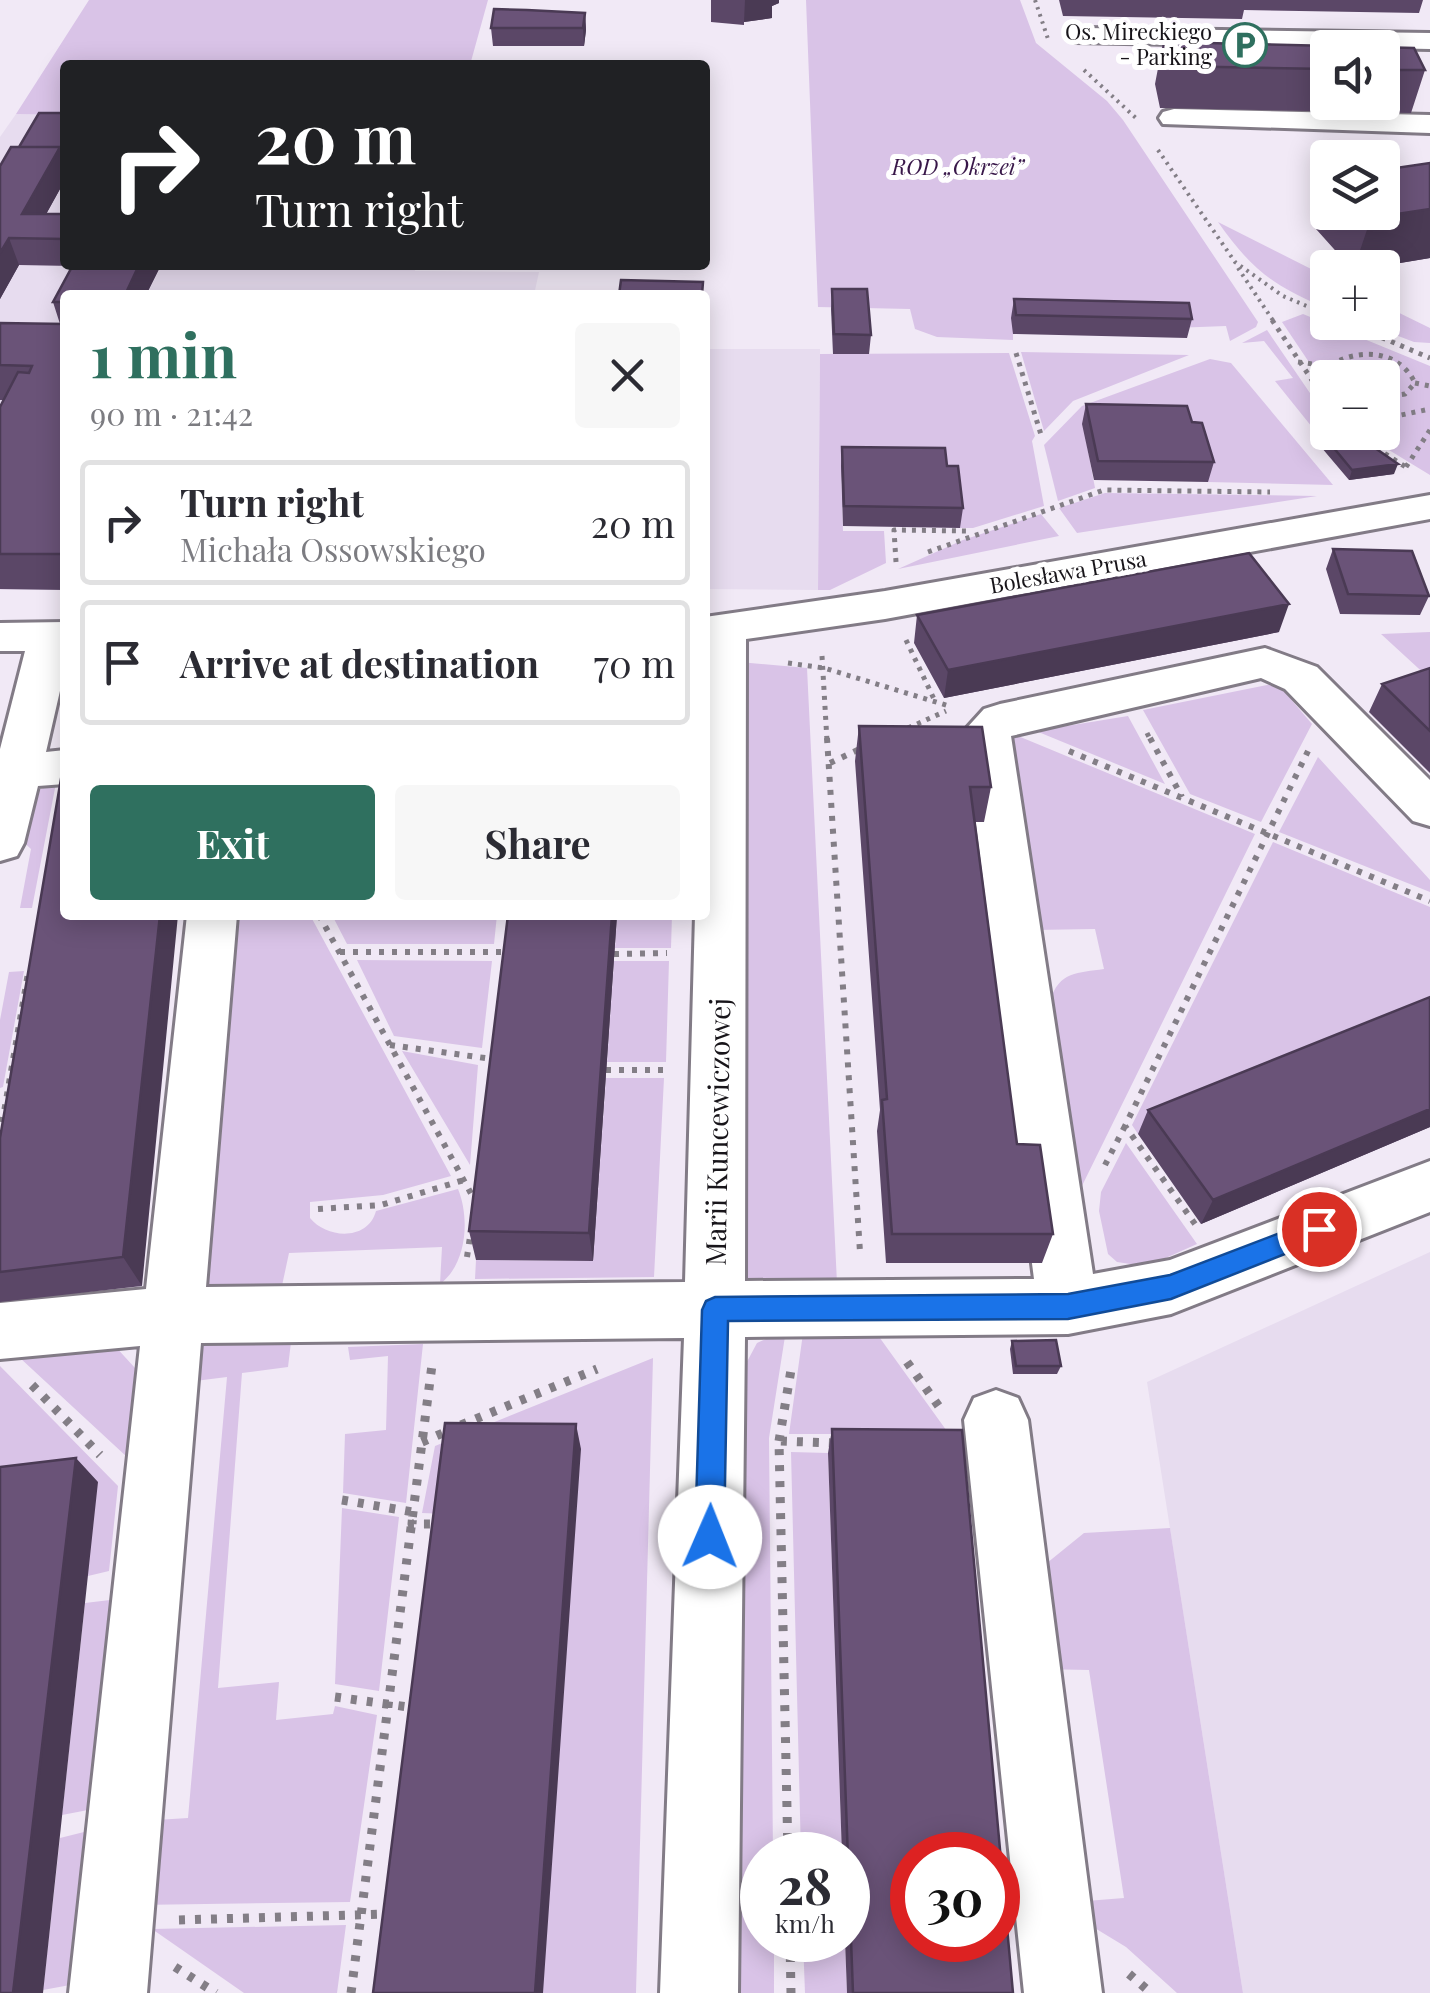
<!DOCTYPE html>
<meta charset="utf-8">
<style>
body{margin:0;font-family:"Playfair Display",serif;background:#f7f7f7;color:#2b2b33;height:100vh;display:flex;flex-direction:column;font-size:38px;white-space:nowrap}
*{box-sizing:border-box;margin:0}
p{font-size:32px;color:#7c7c81}
.icon{flex:none;width:55px;height:55px;fill:none;stroke:currentColor;stroke-width:2;stroke-linecap:round;stroke-linejoin:round}
.map{position:relative;flex:1;overflow:hidden}
.sheet{position:absolute;left:60px;top:290px;width:650px;height:630px;display:flex;flex-direction:column;background:#fff;border-radius:10px;box-shadow:0 5px 25px #0003}
.sheet>*{flex:none}
.top-card{position:absolute;left:60px;top:60px;width:650px;height:210px;border-radius:10px;box-shadow:0 5px 25px #0003;background:#202124;color:#fff;overflow:hidden}
.buttons{position:absolute;left:1310px;top:30px;display:grid;gap:20px}
.buttons a{display:grid;place-items:center;width:90px;height:90px;border-radius:10px;background:#fff;box-shadow:0 5px 25px #0003;font-size:50px}
.speed{position:absolute;left:740px;top:1832px;display:flex;gap:20px;font-size:50px;font-weight:700;text-align:center}
.speed>*{display:grid;place-content:center;width:130px;height:130px;border-radius:50%;background:#fff;box-shadow:0 5px 25px #0003;line-height:1}
.speed small{font-size:25px;font-weight:400}
.speed .limit{border:15px solid #d22;background:#fff;color:#111}
.pin{position:absolute;display:grid;place-items:center;width:85px;height:85px;color:#fff;margin:-42px;border:5px solid #fff;border-radius:50%;box-shadow:0 2px 10px #0007}
.me{position:absolute;width:110px;margin:-55px;rotate:1deg;stroke-linejoin:round;filter:drop-shadow(0 0 8px #0008)}
.turn{display:flex;align-items:center;gap:35px;height:210px;padding:0 30px;font-size:45px}
.turn .icon{width:130px;height:130px;stroke-width:2.5}
.turn b{display:block;font-size:70px;line-height:85px}
.round{display:grid;place-items:center;flex:none;width:105px;height:105px;border-radius:10px;background:#f7f7f7}
.headline{display:flex;align-items:center;justify-content:space-between;height:170px;padding:0 30px}
h1{font-size:60px;font-weight:700;line-height:75px;color:#2f705f}
.primary-button{display:flex;gap:20px;margin-top:auto;padding:20px 30px}
.primary-button a{flex:1;height:115px;border-radius:10px;background:#2f705f;color:#fff;font-size:40px;font-weight:700;line-height:115px;text-align:center}
.primary-button a+a{background:#f7f7f7;color:#2b2b33}
ul{padding:0;list-style:none}
li{display:flex;align-items:center;gap:30px;height:125px;margin:0 20px 15px;padding:0 10px;border:5px solid #e1e1e2;border-radius:10px}
li div{flex:1}
li b{display:block;font-size:38px}
li em{font-style:normal}
.map>svg:first-child{display:block}
.built{fill:#e7dcef}
.green{fill:#d9c3e7}
.lines{fill:none;stroke-linecap:round;stroke-linejoin:round}
.minor-casing{stroke:#827b86;stroke-width:6}
.path-far3{stroke:#837e86;stroke-width:4;stroke-dasharray:2.5 5;stroke-linecap:butt}
.path-far2{stroke:#837e86;stroke-width:5;stroke-dasharray:4 6;stroke-linecap:butt}
.path-far1{stroke:#837e86;stroke-width:6;stroke-dasharray:5 8;stroke-linecap:butt}
.path{stroke:#837e86;stroke-width:9;stroke-dasharray:6 10;stroke-linecap:butt}
.minor{fill:#fff;fill-rule:evenodd}
.wall{fill:#5b4767;fill-rule:evenodd}
.shaded-wall{fill:#4a3a54}
.building{fill:#6a5378;stroke:#4a3a54;stroke-width:2.5;fill-rule:evenodd}
.route{fill:#1a73e8;stroke:#114b97;stroke-width:2.5}
.labels{text-anchor:middle;stroke-width:10;stroke-linejoin:round;paint-order:stroke}
.far-poi-label{font-size:22px;fill:#18151a;stroke:#fff;text-anchor:end}
.far-park-label{font-size:22px;font-style:italic;fill:#381749;stroke:#fff}
.far-street-label{font-size:22px;fill:#18151a;stroke:#fff}
.street-label{font-size:28px;fill:#18151a;stroke:#fff}
</style>
<div class="map">
<svg width="1430" height="1993" viewBox="0 0 1430 1993">
<rect width="100%" height="100%" fill="#f1e9f6"/>
<path class="built" d="M16,114L65,115V265H416L415,271L539,272L534,295H65V590H0V137Z
M705,349H820L818,590L705,589Z
M1430,1252V1993H1243L1147,1382Z"/>
<path class="green" d="M89,0H488L470,65H65V115L16,114Z
M806,0H1020L1036,43L1107,101L1123,120L1258,322L1256,327L1230,341L1226,326L1013,334V340L937,337L915,329L910,309L818,307Z
M1218,222L1327,277V303L1319,305C1270,284 1249,266 1218,222Z
M1383,305L1430,328V343L1414,342L1364,323L1382,322Z
M1303,314L1430,366V475L1361,433L1382,432V378H1328L1327,389L1282,322Z
M1267,330L1327,418V430L1316,432L1275,381L1293,378L1264,341L1242,343Z
M1021,352L1189,355L1073,401L1044,431Z
M1009,353L1035,436L1032,441L1044,506L973,528H960L955,486L841,466L843,531H884L886,563L830,590H818L820,354Z
M1210,359L1231,363L1333,485L1208,482L1197,443L1083,424L1095,488L1058,501L1044,445L1082,406Z
M1105,493L1317,496L1077,533L1059,508Z
M1041,514L1059,536L898,569L963,540Z
M1430,632V679L1381,634Z
M739,662L807,668L837,1283H741Z
M1277,683L1312,724L1261,822L1190,794L1143,710Z
M1128,716L1165,784L1036,731Z
M1018,736L1255,834L1076,1198L1050,1001C1059,971 1078,973 1104,969L1095,929L1034,930L1002,744Z
M1318,757L1430,880V892L1279,832Z
M56,783L32,908H20L31,849L19,838L31,793Z
M1273,842L1430,907V1016L1138,1134L1132,1125Z
M223,915H310L451,1176L383,1195L310,1202V1218C327,1239 368,1241 376,1211L458,1189C470,1218 467,1264 440,1284L442,1247L289,1253L280,1295L202,1287Z
M332,915H497L494,944H347Z
M617,915H672L671,948H615Z
M357,960L492,961L482,1048L394,1036Z
M614,961H669L666,1062H607Z
M24,971L3,1087L0,1088V1020L9,972Z
M402,1051L478,1065L470,1165Z
M606,1078H664L654,1277L475,1279L476,1260L593,1261Z
M1126,1143L1197,1244L1159,1261L1137,1265L1117,1262L1108,1254L1099,1211L1101,1192Z
M804,1326L872,1327L949,1434H789Z
M786,1330L769,1438L773,1855H762V1940H774V1993H737L741,1373L757,1343Z
M292,1334L288,1367L242,1373L218,1688L279,1682L276,1720L333,1714L335,1706L377,1715L350,1902L137,1905L140,1821L188,1818L227,1377L179,1383L193,1353L205,1341Z
M423,1344L406,1503L343,1493L345,1434L386,1430L388,1356L350,1360L348,1347Z
M6,1345H114L135,1368L127,1457Z
M653,1358L636,1993H543L446,1514L422,1513L435,1446Z
M0,1366L118,1486L109,1571L88,1576L0,1494Z
M791,1452L828,1453L842,1855H801Z
M342,1508L399,1517L379,1691L335,1684Z
M1170,1528L1243,1993H1177L1126,1947L1075,1916L1074,1902L1124,1898L1089,1670L1039,1669L1026,1580L1084,1533Z
M110,1600L88,1810L62,1815L85,1603Z
M84,1832L70,1985L43,1990L60,1838Z
M346,1925L337,1993H244L152,1929Z
M803,1940H845L847,1993H805Z"/>
<g class="lines">
<g class="minor-casing">
<path id="minor" d="M1085,28L1430,33V49L1075,42L1071,36L1075,30Z
M1174,109L1430,115V133L1163,124L1159,118L1163,112Z
M1430,495V519L885,619L746,639L745,1281L1034,1279L964,731L984,709L1000,704L1265,648L1317,667L1430,780V826L1413,821L1285,689L1261,678L1011,736L1093,1274L1170,1260L1430,1161V1212L1171,1314L1068,1334L745,1337L738,1993H660L684,1338L201,1343L147,1993H69L140,1346L0,1359V1303L146,1289L187,915H237L206,1287L685,1282L695,915H705V617L885,591Z
M65,622V669L46,752L65,750V784L38,786L24,843L17,856L0,861V749L25,651H0V623Z
M996,1390L1018,1398L1028,1420L1102,1993H1024L964,1420L974,1398Z"/>
</g>
<path class="path-far3" d="M1035,0L1048,39
M1084,70L1137,119
M1158,150L1235,262L1283,296L1328,315
M1238,268L1274,322"/>
<path class="path-far2" d="M1272,320L1328,404
M1345,322L1430,358
M1016,353L1042,438
M1298,362L1335,367
M1336,378V362C1365,348 1400,352 1415,383
M1415,383L1430,386
M1382,397L1405,394L1415,383
M1382,419L1430,409
M1351,432L1409,469
M1406,467L1430,430
M928,552L1104,490L1270,492
M896,562L894,530L970,531
M906,640L934,699
M822,656L827,741
M788,663L824,668L949,706
M908,728L946,711
M1147,733L1151,741"/>
<path class="path-far1" d="M827,738L860,1252
M1150,738L1182,797
M1069,751L1430,901
M830,763L864,747
M319,915L474,1199
M340,952H504
M614,954L667,953
M390,1045L492,1059
M606,1070H663
M0,1135L28,973
M1105,1165L1125,1126
M318,1209L381,1205L464,1180
M1195,1224L1125,1126L1308,751
M467,1257L471,1230"/>
<path class="path" d="M907,1362L940,1408
M32,1385L100,1455
M461,1425L597,1369
M779,1441L792,1364
M422,1442L450,1430
M342,1500L413,1512L412,1524H438
M335,1697L416,1708
M788,1855L779,1441L835,1443
M179,1920L387,1914
M790,1940L791,1993
M175,1967L216,1993
M1129,1974L1151,1993
M351,1993L432,1365"/>
<use href="#minor" class="minor"/>
</g>
<path class="wall" d="M711,0H779V3L772,6V18L744,22V25L711,22Z
M1059,0H1423L1419,13L1244,10L1242,19L1063,16Z
M585,13L586,30L584,46H493L491,28Z
M1163,42L1414,48L1425,70L1411,113L1160,108L1155,84ZM1328,48H1382V102H1328Z
M65,113V180L46,214H65V265H159L160,267L146,295H65V590L0,589V407L3,400H0V323L60,324L53,302L72,266L19,265L0,299V166L19,147Z
M1430,163V258L1370,268H1351L1316,229L1328,190V212H1382Z
M832,289L871,335L869,354H833L831,309Z
M1014,299L1192,319L1187,338L1013,334L1011,318Z
M1086,404L1192,422L1214,462L1208,482L1094,480L1082,424Z
M1314,424L1394,474L1349,480L1310,434Z
M842,447L947,466L963,508L960,528L843,526L841,466Z
M1333,549L1429,596L1420,615L1340,614L1326,569Z
M917,615L1279,632L944,698L914,643Z
M1430,668V773L1369,712L1382,684Z
M859,726L991,787L984,822H975L1017,1144L1053,1234L1042,1263H886L877,1131L880,1110L855,761Z
M63,767L142,1286L0,1302V1138Z
M508,915H617L593,1261L476,1260L469,1231Z
M1430,997V1127L1201,1224L1138,1134L1148,1110Z
M1012,1341L1061,1366L1057,1374H1013L1010,1349Z
M832,1429L1013,1993H847L845,1940H848V1855H842L828,1453Z"/>
<path class="shaded-wall" d="M745,0H779V3L772,6V18L744,22Z
M585,13L586,30L584,46L583,28Z
M60,147L65,163V180L33,238L22,214Z
M1430,209V258L1370,268H1354L1371,218Z
M9,238L19,265L0,299V253Z
M139,265H159L160,267L146,295H125Z
M1398,464L1394,474L1349,480L1352,470Z
M1289,604L1279,632L944,698L948,670Z
M160,915H178L142,1286L123,1257Z
M612,915H617L593,1261L589,1233Z
M1430,1109V1127L1201,1224L1213,1200Z
M576,1424L581,1449L543,1993H535Z
M76,1458L98,1482L43,1993H13Z"/>
<path class="building" d="M494,9L527,10L585,13L583,28H491Z
M1163,42L1414,48L1425,70H1382V48H1328V69L1169,66Z
M39,113H65V155H62L60,147H19Z
M11,147H60L22,214H65V239L9,238L0,253V166Z
M1430,163V209L1371,218L1365,212H1382V170Z
M73,265H139L125,295H65V302H53Z
M621,280L703,282L702,295H619Z
M832,289H867L871,335L834,334Z
M1014,299L1189,303L1192,319L1016,315Z
M0,323L65,324V554H0V407L18,372L29,373L32,366L0,365Z
M1086,404L1187,406L1192,422L1202,423L1214,462L1098,461Z
M1328,421V432H1352L1398,464L1352,470L1314,424Z
M842,447L945,448L947,466H958L963,508L844,506Z
M1333,549L1412,551L1429,596L1348,594Z
M1249,553L1289,604L948,670L917,615Z
M1430,668V731L1382,684Z
M859,726L982,727L991,787H970L1017,1144L1040,1145L1053,1234H892L882,1100L887,1099Z
M63,767H65V915H160L123,1257L0,1272V1138Z
M508,915H612L589,1233L469,1231Z
M1430,997V1109L1213,1200L1148,1110Z
M1056,1340L1061,1366H1016L1012,1341Z
M445,1423L576,1424L535,1993H373Z
M832,1429L962,1430L1013,1993H853ZM912,1855H998V1940H912Z
M76,1458L13,1993H0V1467Z"/>
<path class="route" d="M1319,1218L1328,1221L1331,1229L1328,1237L1171,1299L1068,1319L728,1321L724,1537L720,1547L710,1552L700,1547L695,1537L702,1310L706,1301L715,1297L1068,1294L1170,1275Z"/>
<defs>
<g id="parking-ring" transform="scale(2.25)"><circle r="9.5" fill="#fff" stroke="#2f705f" stroke-width="1.5"/><path d="M-3.5-5.5H1a3.5 3.5 0 0 1 0 7H-1V5.5H-3.5ZM-1-3.4V-.6H.8a1.4 1.4 0 0 0 0-2.8Z" fill="#2f705f"/></g>
</defs>
<g fill-rule="evenodd">
<use href="#parking-ring" x="1245" y="45"/>
</g>
<g class="labels">
<g class="far-poi-label">
<text x="1212" y="40">Os. Mireckiego<tspan x="1212" dy="25">- Parking</tspan></text>
</g>
<g class="far-park-label">
<text x="958" y="175">ROD „Okrzei”</text>
</g>
<g class="far-street-label">
<text transform="translate(1068 572) rotate(-10)" y="8">Bolesława Prusa</text>
</g>
<g class="street-label">
<text transform="translate(718 1132) rotate(-89)" y="10">Marii Kuncewiczowej</text>
</g>
</g>
</svg>
<div class="buttons">
<a><svg class="icon" aria-label="sound" viewBox="0 0 24 24"><path d="M4 9h4l5-4v14l-5-4H4zM17 9q2 3 0 6"/></svg></a>
<a><svg class="icon" aria-label="layers" viewBox="0 0 24 24"><path d="M12 4l9 5-9 5-9-5zM3 14l9 5 9-5"/></svg></a>
<a>+</a>
<a>−</a>
</div>
<div class="speed"><div>28<small>km/h</small></div><div class="limit">30</div></div>
<div class="pin" style="left:1319px;top:1229px;background:#d93025"><svg class="icon" aria-label="arrive" viewBox="0 0 24 24"><path d="M6 21V4h12l-3 4 3 4H6"/></svg></div>
<svg class="me" style="left:710px;top:1537px" viewBox="-20 -20 40 40"><circle r="19" fill="#fff"/><path d="M0-13L10 11 0 6-10 11z" fill="#1a73e8"/></svg>
<div class="top-card">
<div class="turn"><svg class="icon" aria-label="right" viewBox="0 0 24 24"><path d="M7 20v-9h11M14 6l5 5-5 5"/></svg><div><b>20 m</b>Turn right</div></div>
</div>
<section class="sheet">
<div class="headline"><div><h1>1 min</h1><p>90 m · 21:42</p></div><a class="round"><svg class="icon" aria-label="close" viewBox="0 0 24 24"><path d="M6 6l12 12M18 6L6 18"/></svg></a></div>
<ul>
<li><svg class="icon" aria-label="right" viewBox="0 0 24 24"><path d="M7 20v-9h11M14 6l5 5-5 5"/></svg><div><b>Turn right</b><p>Michała Ossowskiego</p></div><em>20 m</em></li>
<li><svg class="icon" aria-label="arrive" viewBox="0 0 24 24"><path d="M6 21V4h12l-3 4 3 4H6"/></svg><div><b>Arrive at destination</b></div><em>70 m</em></li>
</ul>
<div class="primary-button"><a>Exit</a><a>Share</a></div>
</section>
</div>
